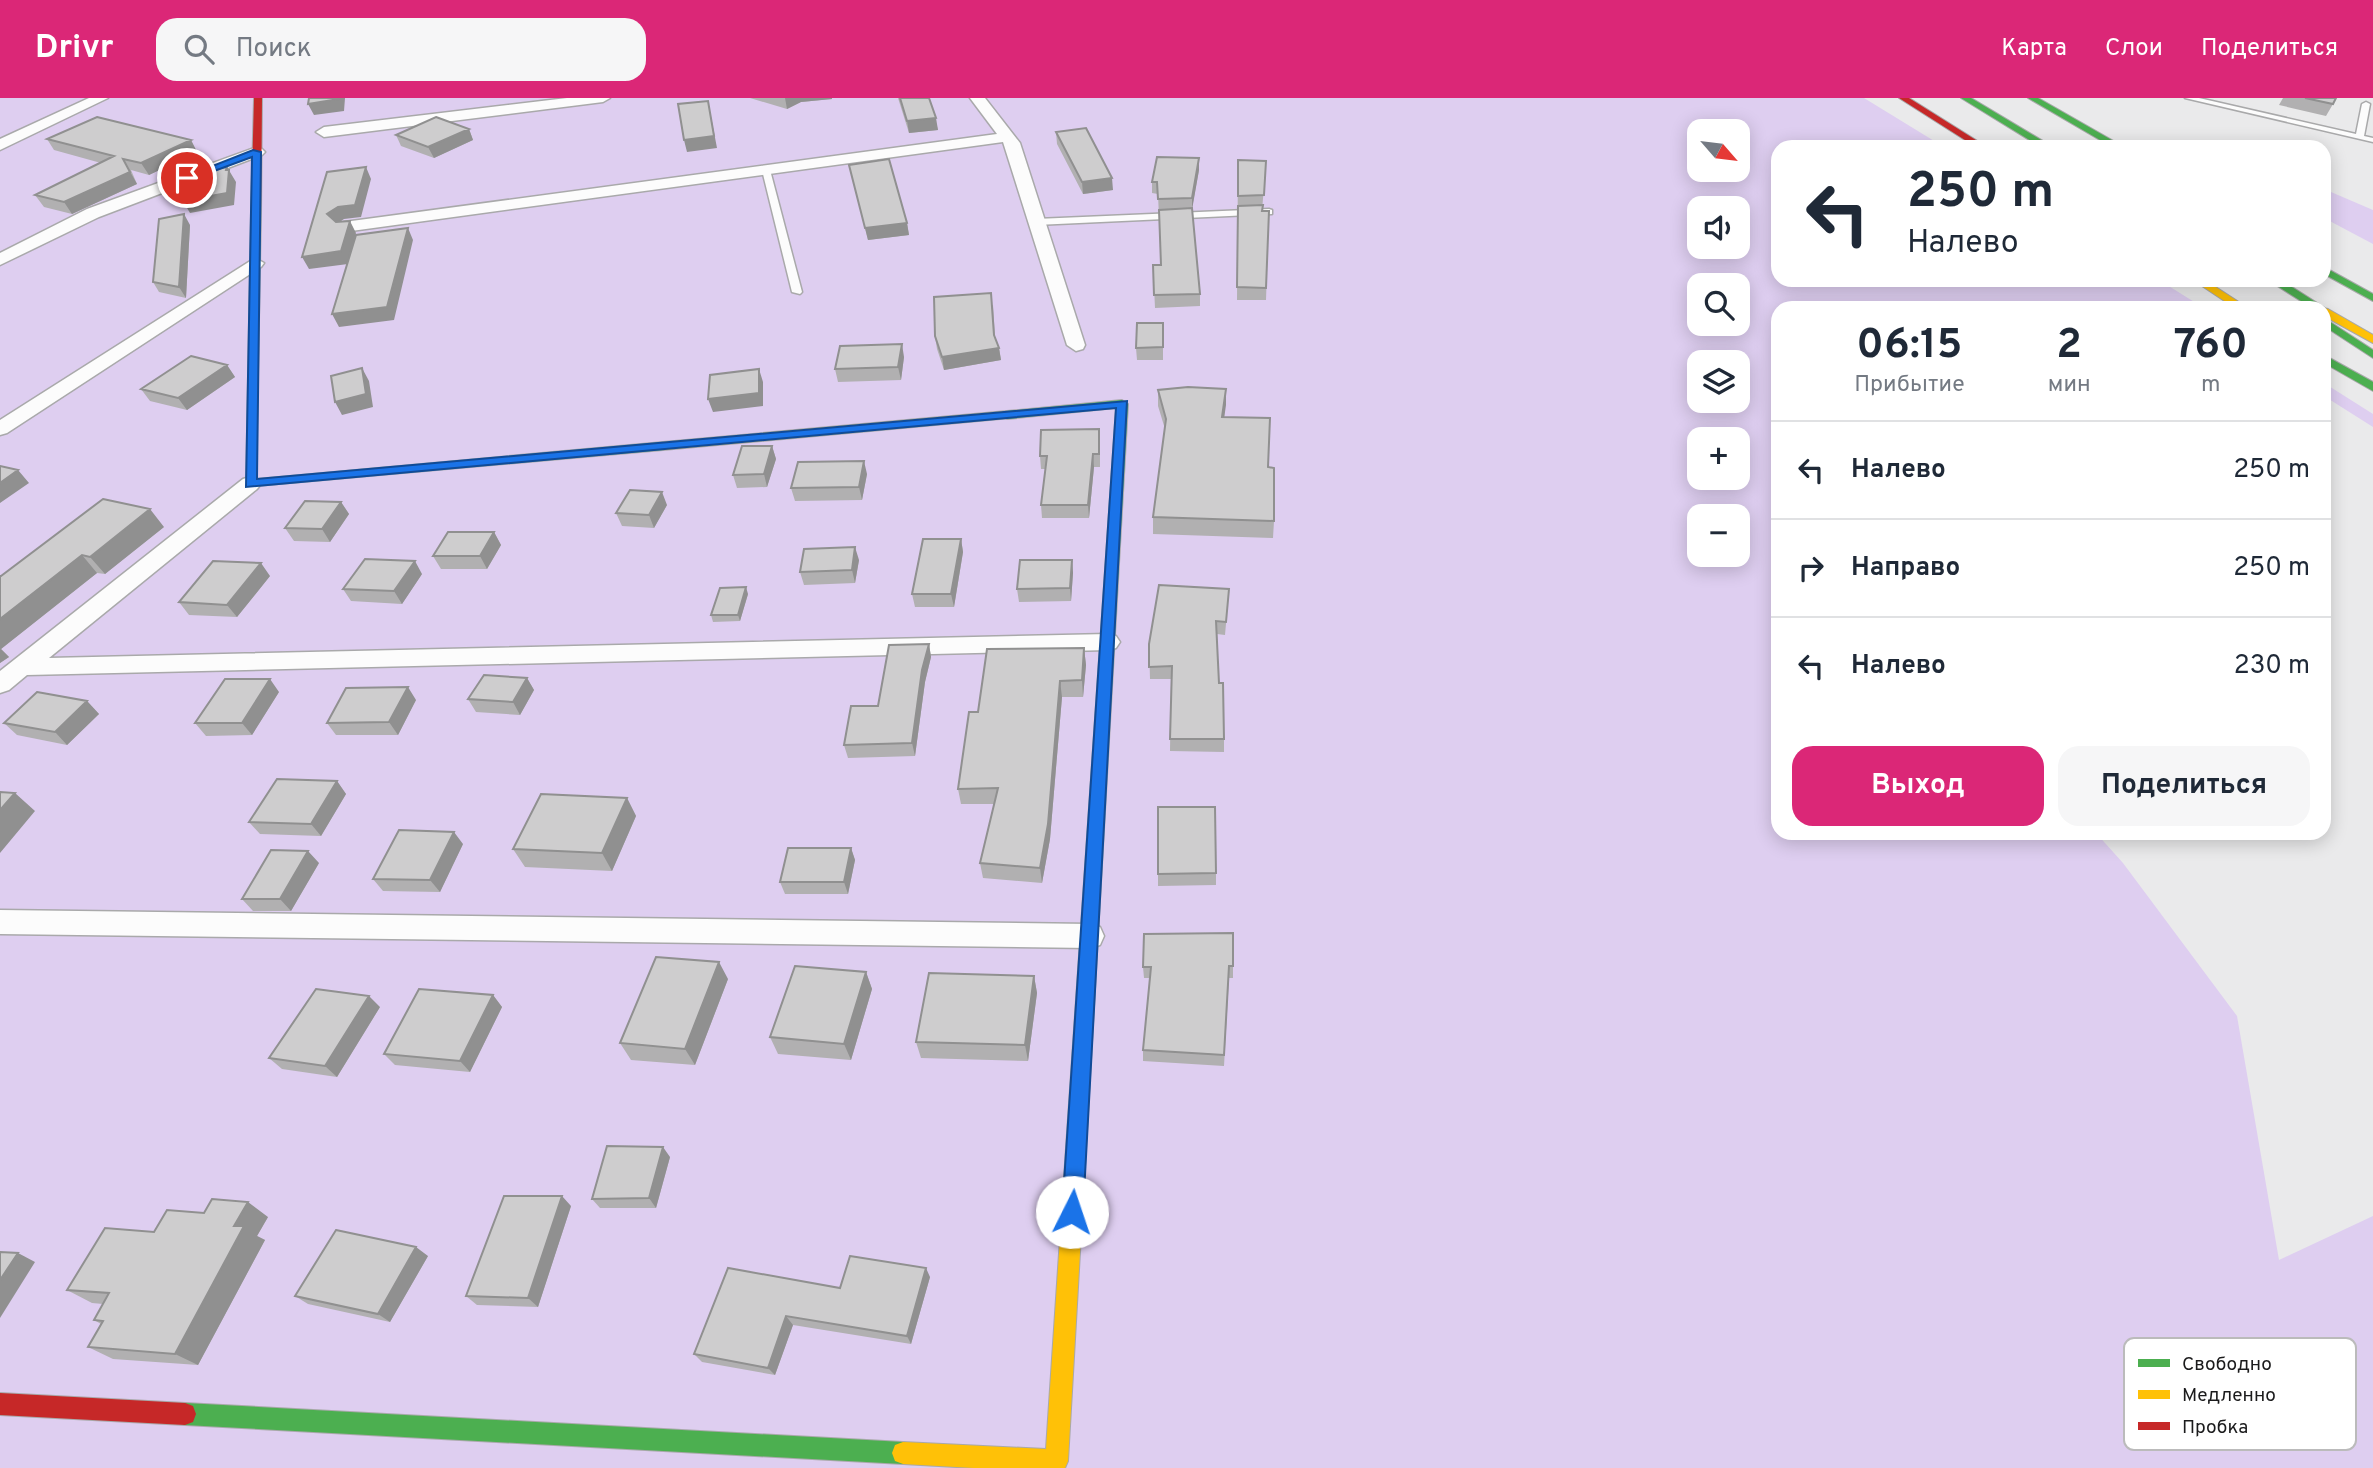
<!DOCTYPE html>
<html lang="ru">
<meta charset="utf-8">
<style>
body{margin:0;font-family:Overpass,sans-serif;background:#f6f6f7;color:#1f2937;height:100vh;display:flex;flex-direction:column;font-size:26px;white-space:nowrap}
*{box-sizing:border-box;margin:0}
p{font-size:23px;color:#747a83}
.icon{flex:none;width:38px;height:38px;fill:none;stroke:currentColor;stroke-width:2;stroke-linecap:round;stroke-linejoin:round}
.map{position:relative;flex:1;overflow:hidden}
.panel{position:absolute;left:1771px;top:203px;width:560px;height:539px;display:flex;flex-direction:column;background:#fff;border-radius:21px;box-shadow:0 4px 18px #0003}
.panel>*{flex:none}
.banner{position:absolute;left:1771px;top:42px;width:560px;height:147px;border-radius:21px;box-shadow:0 4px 18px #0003;background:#fff;color:#1f2937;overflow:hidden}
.needle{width:46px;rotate:118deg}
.controls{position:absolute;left:1687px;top:21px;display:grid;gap:14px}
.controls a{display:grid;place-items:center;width:63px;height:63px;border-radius:14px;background:#fff;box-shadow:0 4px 18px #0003;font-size:35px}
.pin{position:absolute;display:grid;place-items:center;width:60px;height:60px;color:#fff;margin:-30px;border:4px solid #fff;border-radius:50%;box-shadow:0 2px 7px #0007}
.me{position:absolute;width:77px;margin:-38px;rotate:4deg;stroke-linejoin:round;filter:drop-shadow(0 0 5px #0008)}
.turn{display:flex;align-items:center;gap:24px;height:147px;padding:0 21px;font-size:32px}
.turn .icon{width:91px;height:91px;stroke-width:2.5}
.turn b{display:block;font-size:49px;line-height:60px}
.eta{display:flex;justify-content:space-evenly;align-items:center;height:119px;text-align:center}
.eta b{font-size:42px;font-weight:700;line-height:49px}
.cta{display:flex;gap:14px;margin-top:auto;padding:14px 21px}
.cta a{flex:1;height:80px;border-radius:21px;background:#db2777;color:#fff;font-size:28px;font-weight:700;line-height:80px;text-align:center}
.cta a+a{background:#f6f6f7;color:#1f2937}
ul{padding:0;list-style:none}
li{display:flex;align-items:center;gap:21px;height:98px;padding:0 21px;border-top:2px solid #e0e1e3}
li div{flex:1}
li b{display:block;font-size:26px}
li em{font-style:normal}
header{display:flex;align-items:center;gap:42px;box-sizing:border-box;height:98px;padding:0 35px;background:#db2777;color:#fff}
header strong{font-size:33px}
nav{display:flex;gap:38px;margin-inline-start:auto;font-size:24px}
.search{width:490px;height:63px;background:#f6f6f7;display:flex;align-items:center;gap:18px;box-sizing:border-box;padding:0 24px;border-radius:21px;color:#747a83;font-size:26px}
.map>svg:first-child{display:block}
.green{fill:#decef0;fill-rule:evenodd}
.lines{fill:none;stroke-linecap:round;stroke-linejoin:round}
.lane-casing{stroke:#a9a9aa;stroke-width:3}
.street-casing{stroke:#a9a9aa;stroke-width:3}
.fast-casing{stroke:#a9a9aa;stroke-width:2}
.slow-casing{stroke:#a9a9aa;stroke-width:2}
.jam-casing{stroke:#a9a9aa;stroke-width:2}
.lane{fill:#fcfcfc;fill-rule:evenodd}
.street{fill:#fcfcfc;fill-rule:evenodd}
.fast{fill:#4caf50;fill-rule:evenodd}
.slow{fill:#ffc107;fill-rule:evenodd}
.jam{fill:#c62828;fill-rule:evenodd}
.wall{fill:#b1b0b1}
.shaded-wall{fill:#909090}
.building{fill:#cecdce;stroke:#909090;stroke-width:2}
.route{fill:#1a73e8;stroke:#114b97;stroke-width:2}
.key{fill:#fff;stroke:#bbb;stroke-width:2}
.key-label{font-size:19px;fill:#1b1b1c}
</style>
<header>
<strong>Drivr</strong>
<div class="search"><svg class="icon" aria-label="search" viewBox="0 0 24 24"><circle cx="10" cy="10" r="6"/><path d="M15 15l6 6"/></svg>Поиск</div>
<nav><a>Карта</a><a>Слои</a><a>Поделиться</a></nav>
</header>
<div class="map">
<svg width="2373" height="1370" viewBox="0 0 2373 1370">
<rect width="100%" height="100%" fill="#eaeaeb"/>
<path class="green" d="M0,0H1864L1944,49H1778V182H2159L2204,210H1778V735H2096L2123,765L2237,918L2279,1162L2373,1118V1370H0ZM1699,33H1738V72H1699ZM1699,110H1738V149H1699ZM1699,187H1738V226H1699ZM1699,264H1738V303H1699ZM1699,341H1738V380H1699ZM1699,418H1738V457H1699Z
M2324,91L2373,112V146L2324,120Z
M2324,285L2373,316V329L2324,298Z"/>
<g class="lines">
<g class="lane-casing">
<path id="lane" d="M2185,0H2199L2356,36L2362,6L2366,4L2370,6L2364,38L2373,40V44Z
M766,69L770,72L802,194L800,196L792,194L762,72Z
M1269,111L1272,112V116L1036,127L1032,124L1036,121Z"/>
</g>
<g class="street-casing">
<path id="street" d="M89,0H108L0,52V41Z
M567,0H610L603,4L324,39L316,34L324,29Z
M970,0H985L1020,45L1085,247L1083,251L1076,253L1067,247L1003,44L344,134L336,129L344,124L997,36Z
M257,49L262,51L265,54L262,57L99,119L0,167V155L87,111Z
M255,160L264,165L261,169L7,335L0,337V322Z
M250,379L257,381L261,386L257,391L49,560L1108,536L1116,538L1120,544L1116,550L1108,552L27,577L9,592L0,595V573L243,381Z
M0,812L1090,826L1100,829L1104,838L1100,847L1090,850L0,836Z"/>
</g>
<g class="fast-casing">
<path id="fast" d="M1961,0H1971L2053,49H2041Z
M2028,0H2038L2124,49H2112Z
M256,112L261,115L256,381L663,344L669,348L663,352L246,389L251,115Z
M2324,169L2373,196V203L2324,176Z
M2268,182H2281L2325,210L2324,212V210H2312Z
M2324,220L2373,252V260L2324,228Z
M2324,257L2373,284V293L2324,265Z
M1122,302L1128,306L1086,1050L1083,1057L1076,1059L1069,1057L1066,1050L1116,310L1007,321L1001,317L1007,313Z
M185,1305L903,1344L911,1347L914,1355L911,1363L903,1366L185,1327L177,1324L174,1316L177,1308Z"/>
</g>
<g class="slow-casing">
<path id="slow" d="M2193,182H2205L2248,210H2235Z
M2323,210L2328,211L2373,237V245L2324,218Z
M1007,313L1013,317L1011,320L663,352L657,348L663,344Z
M1076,1041L1083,1043L1086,1050L1068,1363L1065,1370H974L903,1366L895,1363L892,1355L895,1347L903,1344L1046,1351L1066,1050L1069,1043Z"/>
</g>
<g class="jam-casing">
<path id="jam" d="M254,0H262L261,115L256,118L251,115Z
M1899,0H1909L1987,49H1976Z
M0,1295L185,1305L193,1308L196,1316L193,1324L185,1327L0,1317Z"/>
</g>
<use href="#lane" class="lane"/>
<use href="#street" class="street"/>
<use href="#fast" class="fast"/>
<use href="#slow" class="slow"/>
<use href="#jam" class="jam"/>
</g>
<path class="wall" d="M750,0H832V1L801,4L787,11Z
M898,0H929L938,32L909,35Z
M2283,0H2336L2333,6L2326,18L2279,7Z
M469,31L473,42L434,60L401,48L396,37Z
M1056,34L1113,92L1083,96L1057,46Z
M47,41L191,42L197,54L149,77L131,72L137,86L72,116L44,109L35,97L101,65L54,52Z
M1199,60V72L1192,110L1200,196V208L1155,210L1153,167H1161L1158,96L1152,95V84Z
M1238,62L1266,63L1262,113H1269L1266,202H1237Z
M849,67L907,125L909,137L868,142Z
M190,127L186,200L159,194L153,184Z
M993,207L995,239L999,250L1001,262L944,272L937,251L935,238Z
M1163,225V262H1137L1136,250Z
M904,259L901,282L838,284L835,271Z
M227,267L235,279L187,312L150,303L141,291Z
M1226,291L1224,319L1268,369L1274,423L1273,440L1153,436V419L1165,331L1158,308V292Z
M1100,344V369H1094L1089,420H1042L1041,407L1046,371H1041L1040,358Z
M772,348L776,361L767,389L737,390L733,377Z
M867,376L862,402L795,403L791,390Z
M341,404L349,416L330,444L294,443L285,430Z
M667,407L654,430L622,428L616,415Z
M164,429L105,476L97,475L1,551L9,559L0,565L1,478Z
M494,434L501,447L487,471H441L433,458Z
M961,441L963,454L954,509H915L912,496Z
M859,462L855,485L804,487L800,474Z
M1072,462L1073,475L1071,503L1019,504L1017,491Z
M422,476L402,506L351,503L343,491Z
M270,478L237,519L189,517L179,504Z
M1229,491L1225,537L1217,536L1219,585L1224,641V654L1170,653L1171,581H1150L1149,546Z
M748,496L740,523L713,524L711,517Z
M929,546L931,559L925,584L915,658L848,660L844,647Z
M1084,550L1086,567L1083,599H1062L1050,741L1042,785L983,780L980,765L994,706H961L958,691L978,614Z
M527,580L534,592L520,617L476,614L468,601Z
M279,594L252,637L206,638L195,625Z
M416,602L398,637H336L327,625Z
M87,603L99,616L67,647L17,637L4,625Z
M337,683L346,696L321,738L260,736L249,724Z
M627,700L636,718L612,773L525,769L513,751Z
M463,746L440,794L383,793L373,781Z
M851,750L855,762L848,796H785L780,784Z
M319,765L291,813H253L242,801Z
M1216,775V787L1158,788V776Z
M1233,868V880H1229L1224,968L1143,963V952L1150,880H1144L1143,869Z
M866,874L872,891L851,962L778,956L770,939Z
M1034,878L1037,895L1028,963L921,960L916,944Z
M728,881L695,967L631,962L620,945Z
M493,897L502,909L470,974L395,967L384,956Z
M380,909L337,979L282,971L269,960Z
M670,1059L656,1110H600L592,1101Z
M571,1108L538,1209L477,1207L466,1198Z
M268,1119L257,1138L265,1142L198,1267L113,1261L88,1249L101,1226L94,1222L103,1206L92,1205L67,1192L154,1134Z
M428,1158L390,1224L308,1206L295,1198Z
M930,1179L911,1246L793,1227L775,1277L702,1264L694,1256L840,1190Z"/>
<path class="shaded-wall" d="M339,0H345L344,13L314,17L308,6Z
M785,0H832V1L801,4L787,11Z
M708,3L717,50L687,54L684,42Z
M936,20L938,32L909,35L907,23Z
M469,31L473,42L434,60L428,49Z
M191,42L197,54L149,77L141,65Z
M1199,60V72L1192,112V100Z
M123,61L137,86L72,116L64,104Z
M227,69L236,84L234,107L190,115L183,103L226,72Z
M366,69L371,81L361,119L344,121L334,128L327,116Z
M1112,80L1113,92L1083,96L1082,84Z
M184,116L190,127L186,200L179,189Z
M350,123L356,135L348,166L309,171L302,159Z
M907,125L909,137L868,142L865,130Z
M408,130L413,142L394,222L339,229L332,216Z
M902,246L904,259L901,282L898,269Z
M999,250L1001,262L944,272L942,259Z
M227,267L235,279L187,312L178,300Z
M362,270L369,283L373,309L342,317L335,304Z
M759,271L763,284V308L713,314L708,301Z
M1226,291V307L1222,335V319Z
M772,348L776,361L767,389L764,376Z
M1093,356L1094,369L1089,420L1088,407Z
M864,363L867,376L862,402L859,389Z
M18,372L29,385L0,405V385Z
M662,394L667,407L654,430L649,417Z
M341,404L349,416L330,444L322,431Z
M150,411L164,429L105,476L90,459Z
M494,434L501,447L487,471L480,458Z
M961,441L963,454L954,509L951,496Z
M855,449L859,462L855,485L852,472Z
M82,457L97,475L1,551L9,559L0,565V521Z
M1072,462L1073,475L1071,503L1070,490Z
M415,463L422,476L402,506L394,493Z
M261,465L270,478L237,519L227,507Z
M746,489L748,496L740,523L738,517Z
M929,546L931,559L925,584L915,658L912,645L922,572Z
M1084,550L1086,567L1083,599L1082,582Z
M527,580L534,592L520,617L513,604Z
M270,581L279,594L252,637L242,625Z
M1060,583L1062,599L1050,741L1042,785L1040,770Z
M408,589L416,602L398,637L389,624Z
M87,603L99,616L67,647L55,634Z
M337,683L346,696L321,738L311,726Z
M15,695L35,713L0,755V712Z
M627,700L636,718L612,773L602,755Z
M454,734L463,746L440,794L430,782Z
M851,750L855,762L848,796L844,784Z
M308,753L319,765L291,813L280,801Z
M719,864L728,881L695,967L685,951Z
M866,874L872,891L851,962L844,946Z
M1034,878L1037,895L1028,963L1025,947Z
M493,897L502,909L470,974L460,963Z
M369,898L380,909L337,979L325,968Z
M663,1049L670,1059L656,1110L649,1100Z
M562,1098L571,1108L538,1209L528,1200Z
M248,1104L268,1119L257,1138L265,1142L198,1267L175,1256L234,1128Z
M416,1149L428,1158L390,1224L378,1216Z
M18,1155L35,1164L0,1220V1182Z
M926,1170L930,1179L911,1246L907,1238Z
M786,1218L793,1227L775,1277L768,1270Z"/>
<path class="building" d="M309,0H339V1L308,6Z
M900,0H929L936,20L907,23Z
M2305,0H2336L2333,6Z
M708,3L714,38L684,42L678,6Z
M97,19L191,42L141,65L123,61L130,74L64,104L35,97L114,58L47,41Z
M436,19L469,31L428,49L396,37Z
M1086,30L1112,80L1082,84L1056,34Z
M1157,59L1199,60L1192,100L1158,101L1157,84H1152Z
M889,61L907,125L865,130L849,67Z
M1238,62L1266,63L1264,97L1238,98Z
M227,69L226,72H229L227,95L183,103L185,76Z
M366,69L355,107L338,109L327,116L336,124L350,123L341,153L302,159L327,74Z
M1263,107L1262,113H1269L1266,190L1237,189L1238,108Z
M1192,110L1200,196L1154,197L1153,167H1161L1159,112Z
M184,116L179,189L153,184L159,121Z
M408,130L387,209L332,216L356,137Z
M991,195L994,237L999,250L942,259L935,238L934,199Z
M1137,225H1163V249L1136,250Z
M902,246L898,269L835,271L840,248Z
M191,258L227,267L178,300L141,291Z
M362,270L366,296L335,304L331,278Z
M759,271V295L708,301L710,277Z
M1188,289L1226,291L1222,319L1270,320L1268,369L1274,370V423L1153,419L1166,321L1158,292Z
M1099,331V356H1093L1088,407H1041L1047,358H1040L1041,332Z
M742,348H772L764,376L733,377Z
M864,363L859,389L791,390L798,364Z
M0,368L18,372L0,385Z
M630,392L662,394L649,417L616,415Z
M103,401L150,411L90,459L82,457L0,521V478H1Z
M305,403L341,404L322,431L285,430Z
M448,434H494L480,458H433Z
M923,441H961L951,496H912Z
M855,449L852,472L800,474L804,451Z
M365,461L415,463L394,493L343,491Z
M1020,462H1072L1070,490L1017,491Z
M213,463L261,465L227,507L179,504Z
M1159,487L1229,491L1226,524L1216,523L1219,585H1223L1224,641H1170L1172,568L1149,569V546Z
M746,489L738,517H711L720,490Z
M929,546L922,572L912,645L844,647L851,608H878L889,547Z
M1084,550L1082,582L1060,583L1048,726L1040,770L980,765L998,690L958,691L969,614H978L987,551Z
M484,577L527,580L513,604L468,601Z
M225,581H270L242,625H195Z
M408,589L389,624L327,625L346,590Z
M37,594L87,603L55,634L4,625Z
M277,681L337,683L311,726L249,724Z
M0,694L15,695L0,712Z
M541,696L627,700L602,755L513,751Z
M1158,709H1215L1216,775L1158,776Z
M399,732L454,734L430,782L373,781Z
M788,750H851L844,784H780Z
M271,752L308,753L280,801H242Z
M1233,835V868H1229L1224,957L1143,952L1151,869H1143L1144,836Z
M656,859L719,864L685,951L620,945Z
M795,868L866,874L844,946L770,939Z
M929,875L1034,878L1025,947L916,944Z
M316,891L369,898L325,968L269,960Z
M419,891L493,897L460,963L384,956Z
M607,1048L663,1049L649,1100L592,1101Z
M504,1098H562L528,1200L466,1198Z
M212,1101L248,1104L234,1128H244L175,1256L88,1249L103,1223L94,1222L109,1195L67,1192L105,1130L154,1134L167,1112L204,1115Z
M336,1132L416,1149L378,1216L295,1198Z
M0,1154L18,1155L0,1182Z
M850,1158L926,1170L907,1238L786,1218L768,1270L694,1256L728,1170L840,1190Z"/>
<path class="route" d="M253,52L261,54L257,381L1127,303L1083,1114L1080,1121L1072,1124L1065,1121L1062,1114L1116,310L246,389L252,59L190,82L182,80Z"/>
<rect x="2124" y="1240" width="232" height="112" rx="10" class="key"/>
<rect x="2138" y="1261" width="32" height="8" fill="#4caf50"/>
<rect x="2138" y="1292" width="32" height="9" fill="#ffc107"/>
<rect x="2138" y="1324" width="32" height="8" fill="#c62828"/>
<g class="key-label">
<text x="2182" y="1272">Свободно</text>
<text x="2182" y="1303">Медленно</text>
<text x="2182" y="1335">Пробка</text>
</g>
</svg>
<div class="controls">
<a><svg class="needle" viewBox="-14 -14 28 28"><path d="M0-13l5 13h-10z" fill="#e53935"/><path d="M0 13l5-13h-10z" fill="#747a83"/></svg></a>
<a><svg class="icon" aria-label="sound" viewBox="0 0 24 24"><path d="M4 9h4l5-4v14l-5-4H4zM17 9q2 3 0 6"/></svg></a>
<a><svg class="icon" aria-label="search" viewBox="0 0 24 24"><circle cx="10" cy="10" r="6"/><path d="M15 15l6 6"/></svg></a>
<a><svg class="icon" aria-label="layers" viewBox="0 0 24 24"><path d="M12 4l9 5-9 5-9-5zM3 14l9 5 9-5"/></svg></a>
<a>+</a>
<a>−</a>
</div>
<div class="pin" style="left:187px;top:80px;background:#d93025"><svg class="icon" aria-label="arrive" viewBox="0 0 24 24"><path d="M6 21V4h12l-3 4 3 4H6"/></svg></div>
<svg class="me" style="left:1072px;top:1114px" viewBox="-20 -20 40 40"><circle r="19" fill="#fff"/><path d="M0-13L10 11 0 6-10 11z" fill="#1a73e8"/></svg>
<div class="banner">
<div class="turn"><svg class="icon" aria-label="left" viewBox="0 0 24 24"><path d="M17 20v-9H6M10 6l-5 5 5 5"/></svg><div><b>250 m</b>Налево</div></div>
</div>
<section class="panel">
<div class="eta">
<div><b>06:15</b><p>Прибытие</p></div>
<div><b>2</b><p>мин</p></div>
<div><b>760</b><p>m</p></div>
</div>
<ul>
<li><svg class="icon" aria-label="left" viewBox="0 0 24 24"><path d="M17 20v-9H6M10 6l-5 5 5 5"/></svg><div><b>Налево</b></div><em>250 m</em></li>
<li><svg class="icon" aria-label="right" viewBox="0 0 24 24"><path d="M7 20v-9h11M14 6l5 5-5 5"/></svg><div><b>Направо</b></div><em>250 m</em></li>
<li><svg class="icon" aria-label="left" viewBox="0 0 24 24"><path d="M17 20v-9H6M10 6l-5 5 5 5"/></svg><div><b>Налево</b></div><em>230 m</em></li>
</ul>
<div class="cta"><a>Выход</a><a>Поделиться</a></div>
</section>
</div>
